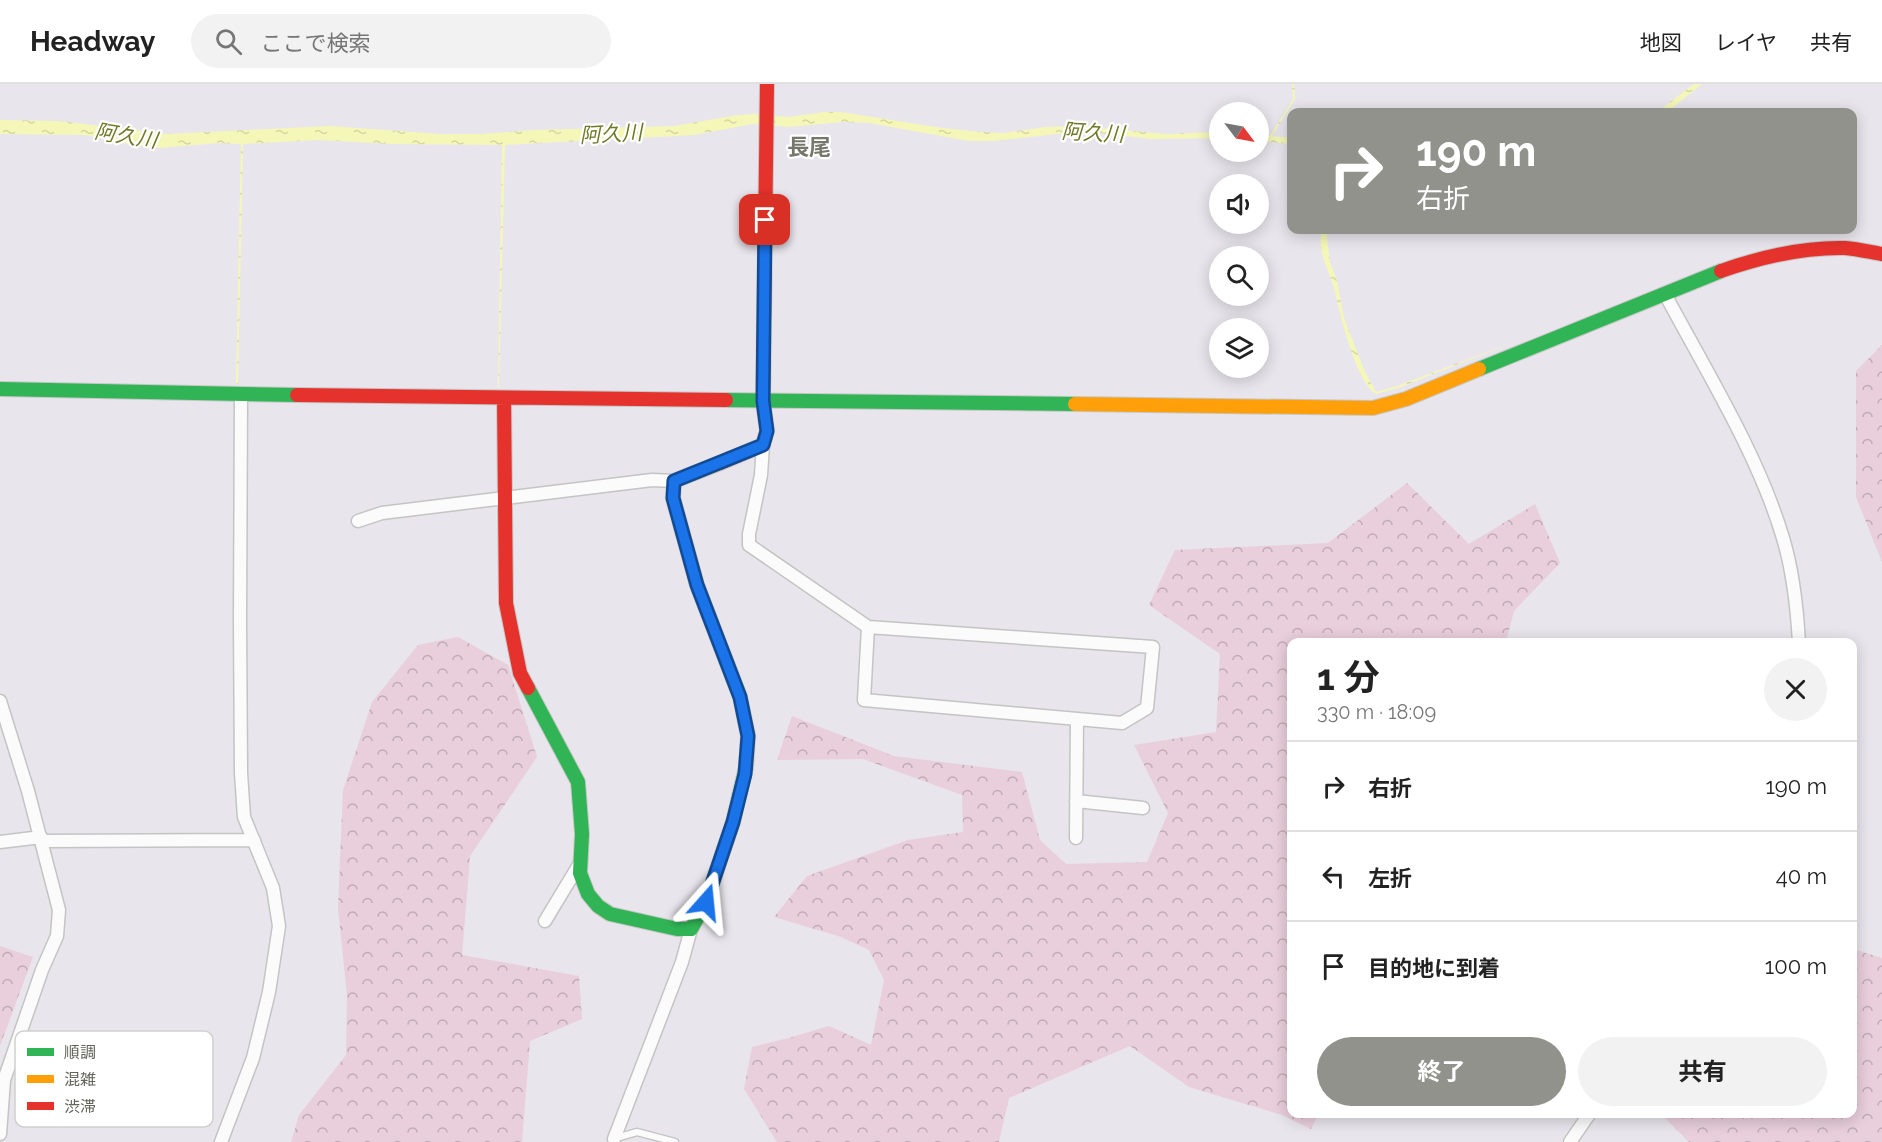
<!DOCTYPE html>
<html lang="ja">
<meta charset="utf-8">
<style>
body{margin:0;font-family:Raleway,"Noto Sans JP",sans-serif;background:#f2f2f2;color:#222;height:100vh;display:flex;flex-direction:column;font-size:22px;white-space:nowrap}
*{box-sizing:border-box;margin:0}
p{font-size:20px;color:#767676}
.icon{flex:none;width:33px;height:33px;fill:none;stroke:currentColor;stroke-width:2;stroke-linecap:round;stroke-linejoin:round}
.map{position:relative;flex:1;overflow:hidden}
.side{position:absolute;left:1287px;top:554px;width:570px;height:480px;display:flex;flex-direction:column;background:#fff;border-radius:12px;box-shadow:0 3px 15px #0003}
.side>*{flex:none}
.guide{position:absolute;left:1287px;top:24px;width:570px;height:126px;border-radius:12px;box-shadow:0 3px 15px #0003;background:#92928d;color:#fff;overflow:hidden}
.needle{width:39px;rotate:122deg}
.controls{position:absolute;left:1209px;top:18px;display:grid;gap:12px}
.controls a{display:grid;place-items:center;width:60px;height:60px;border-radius:50%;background:#fff;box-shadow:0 3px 15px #0003;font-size:30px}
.pin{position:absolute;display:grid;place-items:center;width:51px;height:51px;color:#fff;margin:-26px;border-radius:12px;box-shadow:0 3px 9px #0006}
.me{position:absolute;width:66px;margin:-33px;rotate:18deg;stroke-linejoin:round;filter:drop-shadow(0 0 4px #0008)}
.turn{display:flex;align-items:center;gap:21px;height:126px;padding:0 30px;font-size:27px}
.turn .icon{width:78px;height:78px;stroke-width:2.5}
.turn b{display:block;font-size:42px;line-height:51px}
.round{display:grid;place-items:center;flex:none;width:63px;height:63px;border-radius:32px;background:#f2f2f2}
.head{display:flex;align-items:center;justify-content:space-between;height:102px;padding:0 30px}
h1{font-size:36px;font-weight:700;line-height:45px}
.cta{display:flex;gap:12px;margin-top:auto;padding:12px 30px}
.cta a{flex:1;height:69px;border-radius:36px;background:#92928d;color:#fff;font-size:24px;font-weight:700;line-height:69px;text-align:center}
.cta a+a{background:#f2f2f2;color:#222}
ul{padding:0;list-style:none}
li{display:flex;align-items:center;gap:18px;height:90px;padding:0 30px;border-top:2px solid #e0e0e0}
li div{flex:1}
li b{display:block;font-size:22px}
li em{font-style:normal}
header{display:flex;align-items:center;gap:36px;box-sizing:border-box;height:84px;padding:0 30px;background:#fff;border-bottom:2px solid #e0e0e0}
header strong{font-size:28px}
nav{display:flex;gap:33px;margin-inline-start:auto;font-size:21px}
.search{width:420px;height:54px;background:#f2f2f2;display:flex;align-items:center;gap:15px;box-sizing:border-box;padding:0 21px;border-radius:33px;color:#767676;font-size:22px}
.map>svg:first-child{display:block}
.forest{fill:url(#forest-crowns)}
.water{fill:url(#water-ripples)}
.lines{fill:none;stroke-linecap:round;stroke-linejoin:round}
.lane-casing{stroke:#c4c4c3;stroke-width:9}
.street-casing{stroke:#c4c4c3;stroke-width:15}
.fast-casing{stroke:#c6c7c5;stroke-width:16}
.slow-casing{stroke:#c6c7c5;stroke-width:16}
.jam-casing{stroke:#c6c7c5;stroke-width:16}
.lane{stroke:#fcfbfc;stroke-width:6}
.street{stroke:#fcfbfc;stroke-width:12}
.fast{stroke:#30b455;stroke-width:14}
.slow{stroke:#ff9f0a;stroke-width:14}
.jam{stroke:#e5322d;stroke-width:14}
.route-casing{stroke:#114b97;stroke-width:15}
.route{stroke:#1a73e8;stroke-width:10}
.labels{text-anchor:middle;stroke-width:4.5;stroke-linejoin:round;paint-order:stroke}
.water-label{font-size:21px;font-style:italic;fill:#707a26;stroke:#fff}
.quarter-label{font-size:22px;font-weight:bold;fill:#76776b;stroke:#fff}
.key{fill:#fff;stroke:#d0d1ce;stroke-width:1.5}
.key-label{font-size:16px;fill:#63655a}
</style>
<header>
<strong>Headway</strong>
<div class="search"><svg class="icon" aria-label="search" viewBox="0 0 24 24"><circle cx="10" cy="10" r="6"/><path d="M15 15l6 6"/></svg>ここで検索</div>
<nav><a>地図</a><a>レイヤ</a><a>共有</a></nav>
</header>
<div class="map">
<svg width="1882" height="1058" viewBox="0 0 1882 1058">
<defs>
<pattern id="forest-crowns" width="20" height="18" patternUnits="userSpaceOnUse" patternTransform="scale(1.5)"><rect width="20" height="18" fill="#e9cedc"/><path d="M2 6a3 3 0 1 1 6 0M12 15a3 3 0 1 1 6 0" fill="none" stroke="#c0abb5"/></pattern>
<pattern id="water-ripples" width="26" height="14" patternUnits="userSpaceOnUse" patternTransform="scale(1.5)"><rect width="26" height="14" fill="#f5f7b8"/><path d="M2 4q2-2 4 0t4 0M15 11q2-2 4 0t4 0" fill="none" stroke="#d5d6a0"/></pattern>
</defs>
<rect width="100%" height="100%" fill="#e8e5ec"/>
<path class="forest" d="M1882,261V478L1856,413V287Z
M1407,399L1469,460L1535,420L1560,479L1514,527L1506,558H1292V1029H1319L1311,1045L1282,1031L1189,1003L1130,962L1009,1014L999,1058H777L744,1005L752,963L785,955L829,942L871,961L884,896L869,866L841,853L774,833L807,792L908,756L963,748L962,711L863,675L777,676L792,632L894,672L1022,688L1040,756L1066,780L1147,778L1168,729L1134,661L1216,648L1220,570L1149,521L1175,466L1328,459Z
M458,553L508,581L537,673L470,772L462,871L579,892L582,935L530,957L522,1058H291L299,1031L346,971L347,912L338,824L343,706L372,618L418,561Z
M0,862L33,873L0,962Z
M1853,865L1882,874V1058H1689L1660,1029H1852Z"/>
<path class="water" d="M1292,0H1294L1295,15L1272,52L1291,54V60L1259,57V51L1270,52L1293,15Z
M1694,0H1702L1667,28H1657Z
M825,28H841L942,44L982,48L1003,49L1045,43L1077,42L1167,50L1219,48L1220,54L1151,55L1084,47L994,57H969L869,39L843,38L789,43L753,40L694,51L505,61L499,304H498L502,61L392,60L318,56L243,60L238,300H236L241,60L219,59L160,64L128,60L85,51L0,50V36L60,37L166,50L330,42L441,50H481L535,46L674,42L738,31L755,30L788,33Z
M1321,146H1326L1330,178L1337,197L1344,234L1365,288L1376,308L1397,302L1519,256L1398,304L1376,310C1356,299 1339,226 1334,204C1330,190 1323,178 1321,164C1320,158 1321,151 1321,146Z"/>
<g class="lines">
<g class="lane-casing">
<path id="lane" d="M616,1054L637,1048L675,1058"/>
</g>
<g class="street-casing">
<path id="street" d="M1665,210C1706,287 1758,370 1783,454C1793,487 1797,524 1799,558
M763,361L761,391L749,450V461L868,543L864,616L1122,639L1147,624L1153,563L868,543
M358,437L382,429L652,396L674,397
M0,617L28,707L59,826L57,852L42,886L4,996L0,1050
M1076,717L1143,724
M1076,754L1077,635
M42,757L254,756
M0,758L41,753
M545,837L580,779
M614,1055L682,878L691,845
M221,1058L253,974L269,908L279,842L273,804L244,733L241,689L240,537L241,310
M1570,1058L1590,1029"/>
</g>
<g class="fast-casing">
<path id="fast" d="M1479,285L1721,187
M0,305L297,311
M726,316L1075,320
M528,604L578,698L582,750L580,789L588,810L598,822L610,830L677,845H691L706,818L733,738L746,683"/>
</g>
<g class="slow-casing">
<path id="slow" d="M1075,320L1373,324L1406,315L1479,285
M720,379L674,397L673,414L697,501L740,613L748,652L746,683"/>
</g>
<g class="jam-casing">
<path id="jam" d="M1721,187C1761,173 1803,163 1845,164C1857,165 1870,168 1882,170
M297,311L726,316
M504,314L506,519L520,589L528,604
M720,379L763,361L767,347L763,317L767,0"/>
</g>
<use href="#lane" class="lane"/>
<use href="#street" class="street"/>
<use href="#fast" class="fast"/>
<use href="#slow" class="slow"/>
<use href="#jam" class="jam"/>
</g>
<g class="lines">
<g class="route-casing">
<path id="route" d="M706,818L733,738L745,690L748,652L740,613L697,501L673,414L674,397L763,361L767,347L763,317L765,136"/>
</g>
<use href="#route" class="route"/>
</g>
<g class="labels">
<g class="water-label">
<text transform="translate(1093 49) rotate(3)" y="7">阿久川</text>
<text transform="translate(611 50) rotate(-3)" y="7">阿久川</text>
<text transform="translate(126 52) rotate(9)" y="7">阿久川</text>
</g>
<g class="quarter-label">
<text x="809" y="71">長尾</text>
</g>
</g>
<rect x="15" y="947" width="198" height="96" rx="9" class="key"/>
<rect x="27" y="964" width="27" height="8" fill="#30b455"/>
<rect x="27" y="991" width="27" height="8" fill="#ff9f0a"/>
<rect x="27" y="1018" width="27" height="8" fill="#e5322d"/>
<g class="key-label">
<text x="64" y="974">順調</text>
<text x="64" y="1001">混雑</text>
<text x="64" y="1028">渋滞</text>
</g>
</svg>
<div class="controls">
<a><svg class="needle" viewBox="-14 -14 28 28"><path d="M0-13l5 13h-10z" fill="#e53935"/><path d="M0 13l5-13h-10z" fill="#767676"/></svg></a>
<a><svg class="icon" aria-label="sound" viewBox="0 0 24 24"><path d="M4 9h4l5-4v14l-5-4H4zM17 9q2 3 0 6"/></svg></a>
<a><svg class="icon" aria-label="search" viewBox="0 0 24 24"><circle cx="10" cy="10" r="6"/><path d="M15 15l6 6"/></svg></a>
<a><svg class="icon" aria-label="layers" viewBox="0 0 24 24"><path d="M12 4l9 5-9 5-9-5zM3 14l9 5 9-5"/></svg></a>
</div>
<div class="pin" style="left:765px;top:136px;background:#d93025"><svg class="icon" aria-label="arrive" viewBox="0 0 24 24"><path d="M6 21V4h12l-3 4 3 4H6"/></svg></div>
<svg class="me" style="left:706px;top:818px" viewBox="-20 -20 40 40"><path d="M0-17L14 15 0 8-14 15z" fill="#1a73e8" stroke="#fff" stroke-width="4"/></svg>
<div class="guide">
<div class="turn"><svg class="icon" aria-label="right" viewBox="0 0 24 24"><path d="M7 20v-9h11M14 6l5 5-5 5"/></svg><div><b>190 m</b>右折</div></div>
</div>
<section class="side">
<div class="head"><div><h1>1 分</h1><p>330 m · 18:09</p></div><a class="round"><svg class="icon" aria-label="close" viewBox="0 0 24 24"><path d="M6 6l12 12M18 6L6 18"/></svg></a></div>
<ul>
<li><svg class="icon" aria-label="right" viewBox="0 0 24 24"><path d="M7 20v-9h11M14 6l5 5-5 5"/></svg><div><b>右折</b></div><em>190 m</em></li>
<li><svg class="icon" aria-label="left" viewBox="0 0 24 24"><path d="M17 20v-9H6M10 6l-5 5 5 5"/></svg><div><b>左折</b></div><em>40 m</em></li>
<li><svg class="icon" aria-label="arrive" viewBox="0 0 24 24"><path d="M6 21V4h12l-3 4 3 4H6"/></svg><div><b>目的地に到着</b></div><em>100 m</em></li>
</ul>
<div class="cta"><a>終了</a><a>共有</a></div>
</section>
</div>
